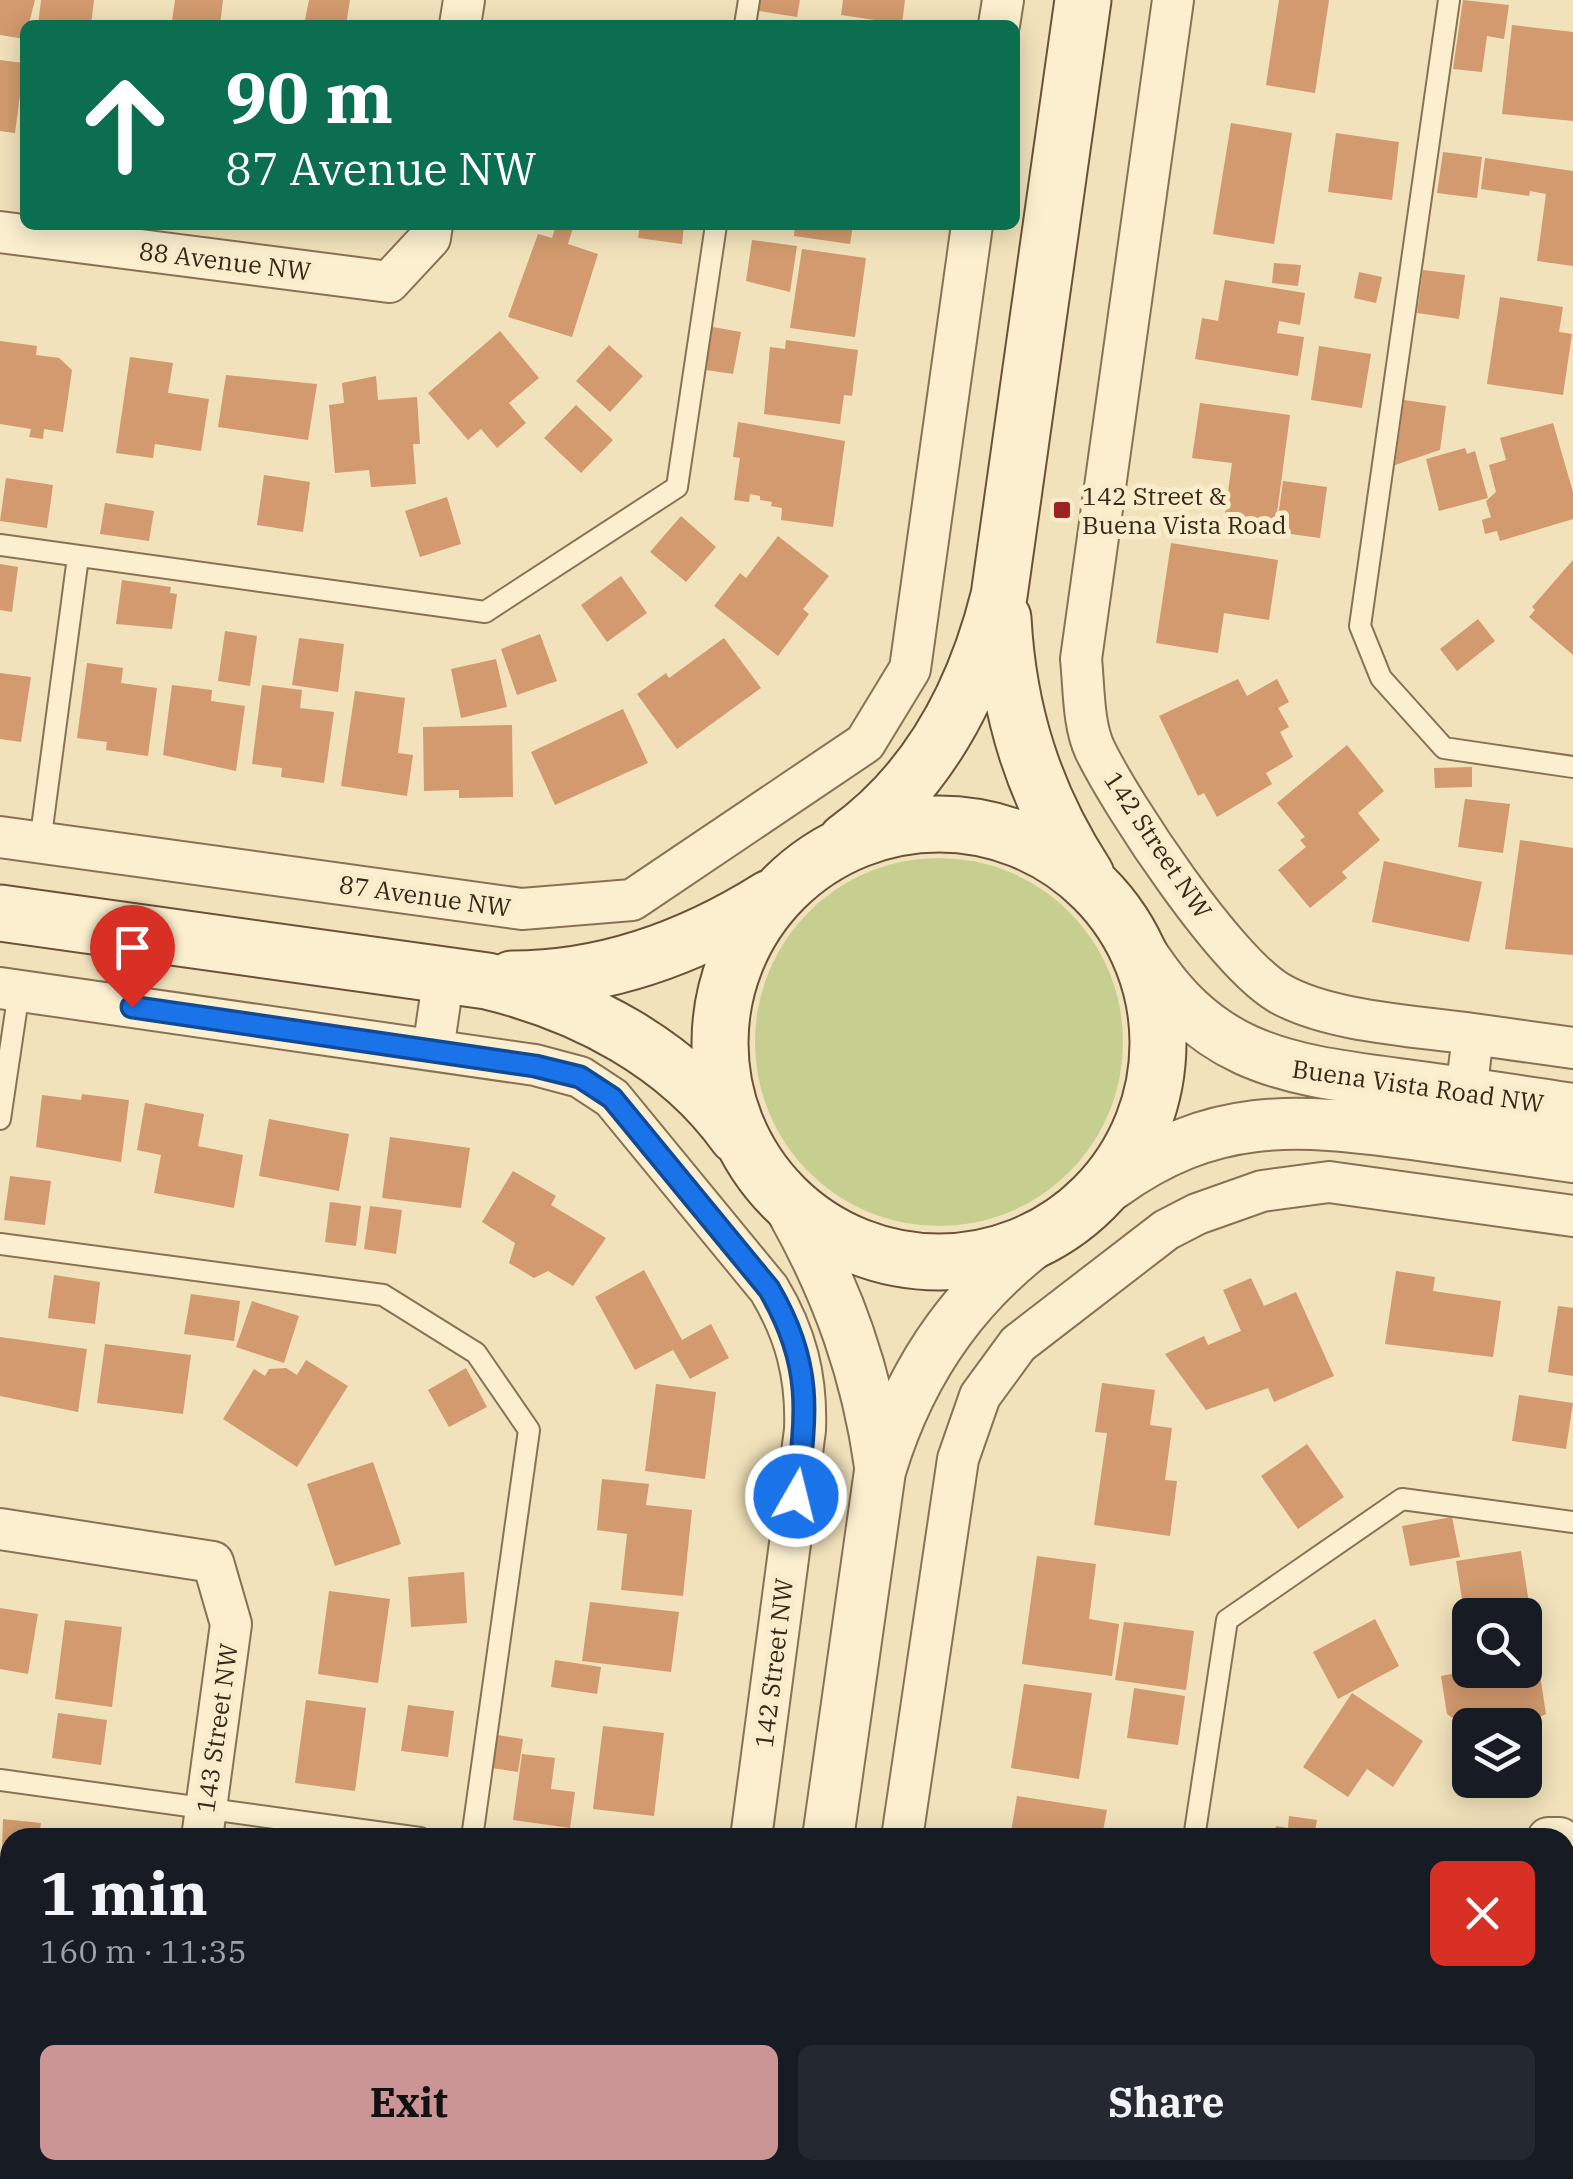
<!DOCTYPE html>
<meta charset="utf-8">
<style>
body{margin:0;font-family:"IBM Plex Serif",serif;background:#242831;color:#f1f3f6;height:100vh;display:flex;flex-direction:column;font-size:38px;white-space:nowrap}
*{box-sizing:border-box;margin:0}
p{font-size:32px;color:#9ea1a6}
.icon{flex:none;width:55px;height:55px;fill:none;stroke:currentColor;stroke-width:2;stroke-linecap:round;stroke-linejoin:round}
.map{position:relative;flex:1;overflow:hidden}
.side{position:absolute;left:0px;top:1828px;width:1575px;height:352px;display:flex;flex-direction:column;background:#171b24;border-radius:30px 30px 0 0;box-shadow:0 5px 25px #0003}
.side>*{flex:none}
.hud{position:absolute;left:20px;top:20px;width:1000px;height:210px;border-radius:15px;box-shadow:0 5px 25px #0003;background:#0b6e4f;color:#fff;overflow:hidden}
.buttons{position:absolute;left:1452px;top:1598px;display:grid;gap:20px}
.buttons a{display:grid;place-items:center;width:90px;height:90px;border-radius:15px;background:#171b24;box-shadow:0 5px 25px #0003;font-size:50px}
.pin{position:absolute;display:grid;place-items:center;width:85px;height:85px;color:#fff;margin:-102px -42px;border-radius:50% 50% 50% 0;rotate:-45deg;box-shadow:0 0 10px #0007}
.pin .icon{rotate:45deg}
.me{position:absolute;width:110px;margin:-55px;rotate:8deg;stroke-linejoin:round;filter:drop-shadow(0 0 8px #0008)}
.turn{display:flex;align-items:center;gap:35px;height:210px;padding:0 40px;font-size:45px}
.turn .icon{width:130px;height:130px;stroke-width:2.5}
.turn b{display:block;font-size:70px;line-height:85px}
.round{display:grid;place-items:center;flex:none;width:105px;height:105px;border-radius:15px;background:#242831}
.headline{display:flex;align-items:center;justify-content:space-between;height:170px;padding:0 40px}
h1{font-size:60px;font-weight:800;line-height:75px}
.cta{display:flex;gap:20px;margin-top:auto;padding:20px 40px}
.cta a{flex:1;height:115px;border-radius:15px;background:#cb9596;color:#111;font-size:40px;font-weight:800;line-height:115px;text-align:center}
.cta a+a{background:#242831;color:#f1f3f6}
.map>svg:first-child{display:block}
.green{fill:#c6cf8f}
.building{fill:#d29a6e}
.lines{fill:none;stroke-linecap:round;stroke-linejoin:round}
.service-casing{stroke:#897254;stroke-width:24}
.minor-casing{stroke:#897254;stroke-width:44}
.tertiary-casing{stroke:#897254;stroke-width:54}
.secondary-casing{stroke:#6b5237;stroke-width:59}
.path{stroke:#897254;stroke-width:6;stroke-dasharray:8 5;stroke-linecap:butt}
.service{stroke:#fbefcf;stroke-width:20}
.minor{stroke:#fbefcf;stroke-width:40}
.tertiary{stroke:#fbefcf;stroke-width:50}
.secondary{stroke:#fbefcf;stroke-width:55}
.route-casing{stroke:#114b97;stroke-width:25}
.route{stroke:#1a73e8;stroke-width:18}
.poi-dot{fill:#9d2220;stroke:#f8eccb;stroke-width:4}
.labels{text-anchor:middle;stroke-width:10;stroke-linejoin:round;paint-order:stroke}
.street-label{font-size:25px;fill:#37291a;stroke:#f8eccb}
.poi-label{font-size:25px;fill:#37291a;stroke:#f8eccb;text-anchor:start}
</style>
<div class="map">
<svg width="1573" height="2179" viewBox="0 0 1573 2179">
<rect width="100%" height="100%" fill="#f1e2bb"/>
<path class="green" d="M755 1042a184 184 0 1 1 368 0a184 184 0 1 1-368 0Z
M531,2170H719L718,2179H529Z"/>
<path class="building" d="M0,0H35L25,39L0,35Z
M41,0H94L91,25H38Z
M175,0H223L220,25L172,21Z
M309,0H350L346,25H304Z
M754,0H800L797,17L752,10Z
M843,0H905L902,24L841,15Z
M1279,0H1329L1315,93L1266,85Z
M1463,0L1509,5L1504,39L1487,36L1482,72L1453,69Z
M1512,25L1573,32V121L1502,114Z
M0,60L24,63L15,133L0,131Z
M1231,123L1292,133L1274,244L1213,234Z
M1336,133L1399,142L1392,200L1328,192Z
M1443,152L1482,157L1477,198L1437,193Z
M1485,158L1573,171V266L1537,261L1546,194L1530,191L1529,196L1481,189Z
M556,225L573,228L568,244L598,254L572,337L508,317L538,234L552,238Z
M640,225H684L682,244L638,238Z
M795,225H853L850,244L794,236Z
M752,240L797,246L790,292L746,281Z
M802,249L866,258L855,337L790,328Z
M1274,263L1301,265L1298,286L1272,283Z
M1423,270L1465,275L1459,319L1417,313Z
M1359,272L1382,277L1376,303L1354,298Z
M1225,280L1305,293L1300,325L1279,321L1277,333L1304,337L1298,376L1195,359L1202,318L1218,321Z
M1500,297L1563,307L1559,332L1572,334L1563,395L1487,384Z
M707,326L741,332L733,374L699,369Z
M500,331L539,378L509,403L526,423L497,448L481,429L468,440L428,393Z
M786,340L858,350L852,396L844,395L840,424L764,414L770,347L785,349Z
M0,341L37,346L36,355L59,358L72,370L63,432L44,429L43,439L29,437L31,429L0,424Z
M609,345L643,376L610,412L576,381Z
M1319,346L1371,354L1362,408L1311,400Z
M130,357L173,363L168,393L209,399L201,451L155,444L153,458L116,453Z
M226,375L317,384L308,440L218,427Z
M376,376L378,400L417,397L420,444H413L416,484L371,487L369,470L335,473L329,405L344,403L342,383Z
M1404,400L1446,406L1440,450L1395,465Z
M1200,403L1290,415L1276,521L1225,514L1232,463L1192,458Z
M576,405L613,440L581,473L544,438Z
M738,422L845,441L833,527L781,520L782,508L771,506L772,502L760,500V496L750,494L749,502L734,500L740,458L733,457Z
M1553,423L1573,492V519L1500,541L1497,531L1485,534L1482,520L1491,517L1486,501L1496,492L1489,465L1506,460L1500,438Z
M1465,448L1467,454L1475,451L1488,498L1439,511L1426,459Z
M264,475L310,482L303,532L257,525Z
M6,478L53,485L47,528L0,521Z
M1283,481L1327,487L1320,538L1276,532Z
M447,497L461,544L420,557L405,511Z
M105,503L154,511L149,541L100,534Z
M681,516L716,547L686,582L650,552Z
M778,536L829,576L803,609L809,614L778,656L714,606L740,573L746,578Z
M1171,543L1278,560L1269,620L1224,613L1218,653L1156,643Z
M1573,560V655L1529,617L1535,610L1532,607Z
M0,564L18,567L12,612L0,610Z
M621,576L647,613L607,642L581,605Z
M122,580L171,587L170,593L177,594L172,629L116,624Z
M1478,619L1495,641L1457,671L1440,649Z
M225,631L257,636L250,686L218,681Z
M540,634L557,681L517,695L501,649Z
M299,638L344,644L338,692L292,685Z
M724,638L761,688L677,749L637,694L666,673L669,678Z
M496,659L507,707L461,718L451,669Z
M87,663L123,668L121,683L157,688L148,756L106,750L107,742L77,738Z
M0,673L31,677L21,742L0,739Z
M1238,679L1247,696L1277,679L1289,702L1278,708L1289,727L1280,732L1293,757L1266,773L1272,784L1217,817L1204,793L1198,796L1159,716Z
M172,685L212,690L211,701L245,706L236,771L163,755Z
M262,685L302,690L300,708L334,712L324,783L281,777L282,768L252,764Z
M355,691L405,698L398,753L413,755L407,796L341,786Z
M623,709L648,763L555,805L531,752Z
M512,725L513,797L459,798V790L424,791L423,727Z
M1347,745L1384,791L1358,813L1380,840L1342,872L1347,878L1310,908L1278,870L1306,847L1300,840L1305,837L1277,803Z
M1472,767V787L1435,788L1434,768Z
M1465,799L1510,804L1503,853L1458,847Z
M1520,840L1573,848V955L1505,949Z
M1384,861L1482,882L1469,942L1372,922Z
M82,1094L129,1100L121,1162L36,1147L42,1095L81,1100Z
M145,1103L204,1114L198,1146L243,1155L234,1208L154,1193L161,1155L137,1150Z
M269,1119L349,1134L339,1191L259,1176Z
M390,1137L470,1148L461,1208L382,1198Z
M513,1171L556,1196L551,1205L606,1238L573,1286L548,1271L534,1278L509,1263L515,1243L482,1222Z
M10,1176L51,1181L45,1225L4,1220Z
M330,1202L361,1206L356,1246L325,1242Z
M370,1206L402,1210L396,1254L364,1249Z
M644,1270L682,1340L711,1324L729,1358L690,1379L673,1350L635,1370L595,1297Z
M1396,1271L1435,1277L1433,1291L1501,1301L1493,1357L1385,1344Z
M54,1275L100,1282L95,1324L48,1318Z
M1251,1278L1264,1306L1296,1292L1334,1376L1274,1402L1268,1388L1206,1410L1165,1354L1204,1336L1208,1345L1241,1331L1223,1290Z
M191,1294L240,1301L234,1341L184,1334Z
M252,1301L299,1316L284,1363L236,1347Z
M1558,1306L1573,1308V1376L1548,1372Z
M0,1337L87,1349L78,1412L0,1396Z
M105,1344L191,1355L183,1414L97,1403Z
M306,1360L348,1386L297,1467L223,1419L254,1369L265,1376L269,1369L286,1368L297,1375Z
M466,1368L487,1407L449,1427L428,1390Z
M1102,1383L1155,1390L1150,1425L1172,1428L1165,1480L1177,1481L1170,1536L1094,1525L1107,1433L1095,1432Z
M656,1384L716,1392L705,1479L645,1471Z
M1519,1395L1573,1403L1566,1449L1512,1441Z
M1307,1444L1344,1497L1298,1529L1261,1476Z
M373,1462L401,1544L335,1566L307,1484Z
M602,1479L649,1484L646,1505L692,1510L683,1596L621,1590L627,1534L597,1530Z
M1452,1517L1460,1557L1410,1566L1402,1526Z
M1521,1551L1546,1714L1522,1725H1470V1730L1447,1714L1441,1676L1473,1670H1525V1615H1470L1468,1638L1456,1561Z
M1037,1556L1096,1564L1089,1619L1119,1624L1112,1676L1022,1664Z
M464,1572L467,1623L411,1627L408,1577Z
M329,1591L390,1599L378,1683L318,1674Z
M590,1602L679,1612L671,1672L582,1661Z
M0,1608L38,1614L28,1674L0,1669Z
M1375,1619L1399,1666L1338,1699L1313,1652Z
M65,1620L122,1627L112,1707L55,1699Z
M1124,1622L1194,1631L1186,1690L1115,1680Z
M555,1660L601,1667L597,1694L551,1687Z
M1024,1684L1092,1693L1079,1779L1011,1768Z
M1134,1688L1185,1696L1178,1745L1127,1738Z
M1352,1693L1423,1741L1393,1787L1367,1769L1348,1797L1303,1767Z
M306,1700L366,1708L355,1791L295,1783Z
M408,1705L454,1711L448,1757L401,1751Z
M58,1713L107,1720L101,1765L52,1758Z
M603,1726L664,1733L654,1816L593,1809Z
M497,1735L523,1739L518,1772L492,1768Z
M522,1754L555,1758L551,1789L575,1792L570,1828L513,1820Z
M1017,1796L1107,1810L1103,1831L1129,1838H1010Z
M1289,1816L1317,1820L1315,1831L1342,1838H1274L1276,1826L1288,1828Z
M3,1819L41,1823L39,1838H10V1910L0,1909Z
M8,1941H10V2015L0,2014Z
M1565,2055L1573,2057V2118L1565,2117Z
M0,2071L10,2072V2135L0,2134Z
M906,2170H976L975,2179H905Z"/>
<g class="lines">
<g class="service-casing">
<path id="service" d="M1449,0L1360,626L1381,678L1444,748L1573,767
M745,25L749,0
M0,545L485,612L677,487L716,225
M40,843L78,557
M0,1119L19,991
M0,1244L383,1295L476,1353L529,1430L472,1838
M0,1780L420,1838
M1194,1838L1227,1620L1402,1499L1573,1522
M213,2179L214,2170
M423,2179L424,2170
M1142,2179L1143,2170"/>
</g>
<g class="minor-casing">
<path id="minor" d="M1173,0L1081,659C1084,687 1083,725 1095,750C1124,809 1225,961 1279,993C1329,1022 1416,1026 1473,1034
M460,25L464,0
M999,25L1003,0
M0,232L389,282L430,238L432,225
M0,837L522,909L632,900L865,743L910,669L972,225
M0,988L535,1065L580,1077L612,1098L769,1289C796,1334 807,1377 805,1430L751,1838
M433,1050L444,975
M1466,1094L1473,1034L1573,1048
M0,1529L213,1562L231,1624L202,1838
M902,1838L958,1459L980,1396L1018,1344L1166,1230L1197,1214L1262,1191L1329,1182L1573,1216
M1548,1838H1560
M139,2179L141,2170
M1433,2179L1435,2170"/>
</g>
<g class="tertiary-casing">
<path id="tertiary" d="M1134,941C1202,1056 1275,1068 1398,1084C1456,1092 1515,1100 1573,1109
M1111,1185C1212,1112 1294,1118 1412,1134C1466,1142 1519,1149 1573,1157
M792,1210C838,1292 867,1373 880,1466
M828,1838L880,1471C912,1364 971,1284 1063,1221
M780,2179L781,2170"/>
</g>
<g class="secondary-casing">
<path id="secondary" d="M1003,618C1008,712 1034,795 1086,875
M720 1043a219 219 0 1 1 438 0a219 219 0 1 1-438 0Z
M846,841C928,782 975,692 999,596L1083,0
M0,913L487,981C583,1004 678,1053 737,1136
M512,979C605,979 692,947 770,898"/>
</g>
<path class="path" d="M632,2179L633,2170"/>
<use href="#service" class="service"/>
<use href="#minor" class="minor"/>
<use href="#tertiary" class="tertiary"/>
<use href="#secondary" class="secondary"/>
</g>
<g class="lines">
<g class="route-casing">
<path id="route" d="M132,1007L535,1066L580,1077L612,1098L769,1289C813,1364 807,1413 796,1496"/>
</g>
<use href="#route" class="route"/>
</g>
<rect class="poi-dot" x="1052" y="500" width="20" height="20" rx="5"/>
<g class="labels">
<g class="street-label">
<text transform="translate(225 261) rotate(7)" y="9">88 Avenue NW</text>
<text transform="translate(1158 845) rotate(56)" y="9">142 Street NW</text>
<text transform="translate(425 896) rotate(8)" y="9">87 Avenue NW</text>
<text transform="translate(1418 1086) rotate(8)" y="9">Buena Vista Road NW</text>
<text transform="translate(774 1663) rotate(-83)" y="9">142 Street NW</text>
<text transform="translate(217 1728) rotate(-82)" y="9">143 Street NW</text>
</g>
<g class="poi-label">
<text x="1082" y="505">142 Street &amp;<tspan x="1082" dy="29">Buena Vista Road</tspan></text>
</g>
</g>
</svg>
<div class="buttons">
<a><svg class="icon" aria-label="search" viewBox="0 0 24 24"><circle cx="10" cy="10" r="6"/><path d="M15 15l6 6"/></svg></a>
<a><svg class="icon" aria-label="layers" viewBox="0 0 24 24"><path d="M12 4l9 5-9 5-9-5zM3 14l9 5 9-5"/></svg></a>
</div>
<div class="pin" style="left:132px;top:1007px;background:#d93025"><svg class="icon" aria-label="arrive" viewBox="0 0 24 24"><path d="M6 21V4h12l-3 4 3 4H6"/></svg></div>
<svg class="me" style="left:796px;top:1496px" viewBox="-20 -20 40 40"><circle r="17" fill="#1a73e8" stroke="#fff" stroke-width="3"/><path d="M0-11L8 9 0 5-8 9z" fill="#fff"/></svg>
<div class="hud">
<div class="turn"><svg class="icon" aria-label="ahead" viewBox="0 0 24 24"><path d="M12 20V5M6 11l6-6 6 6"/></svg><div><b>90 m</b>87 Avenue NW</div></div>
</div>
<section class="side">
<div class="headline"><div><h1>1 min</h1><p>160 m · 11:35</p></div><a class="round" style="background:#d93025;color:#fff"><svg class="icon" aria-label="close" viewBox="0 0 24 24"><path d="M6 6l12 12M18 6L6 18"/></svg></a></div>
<div class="cta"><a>Exit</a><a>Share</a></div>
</section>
</div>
